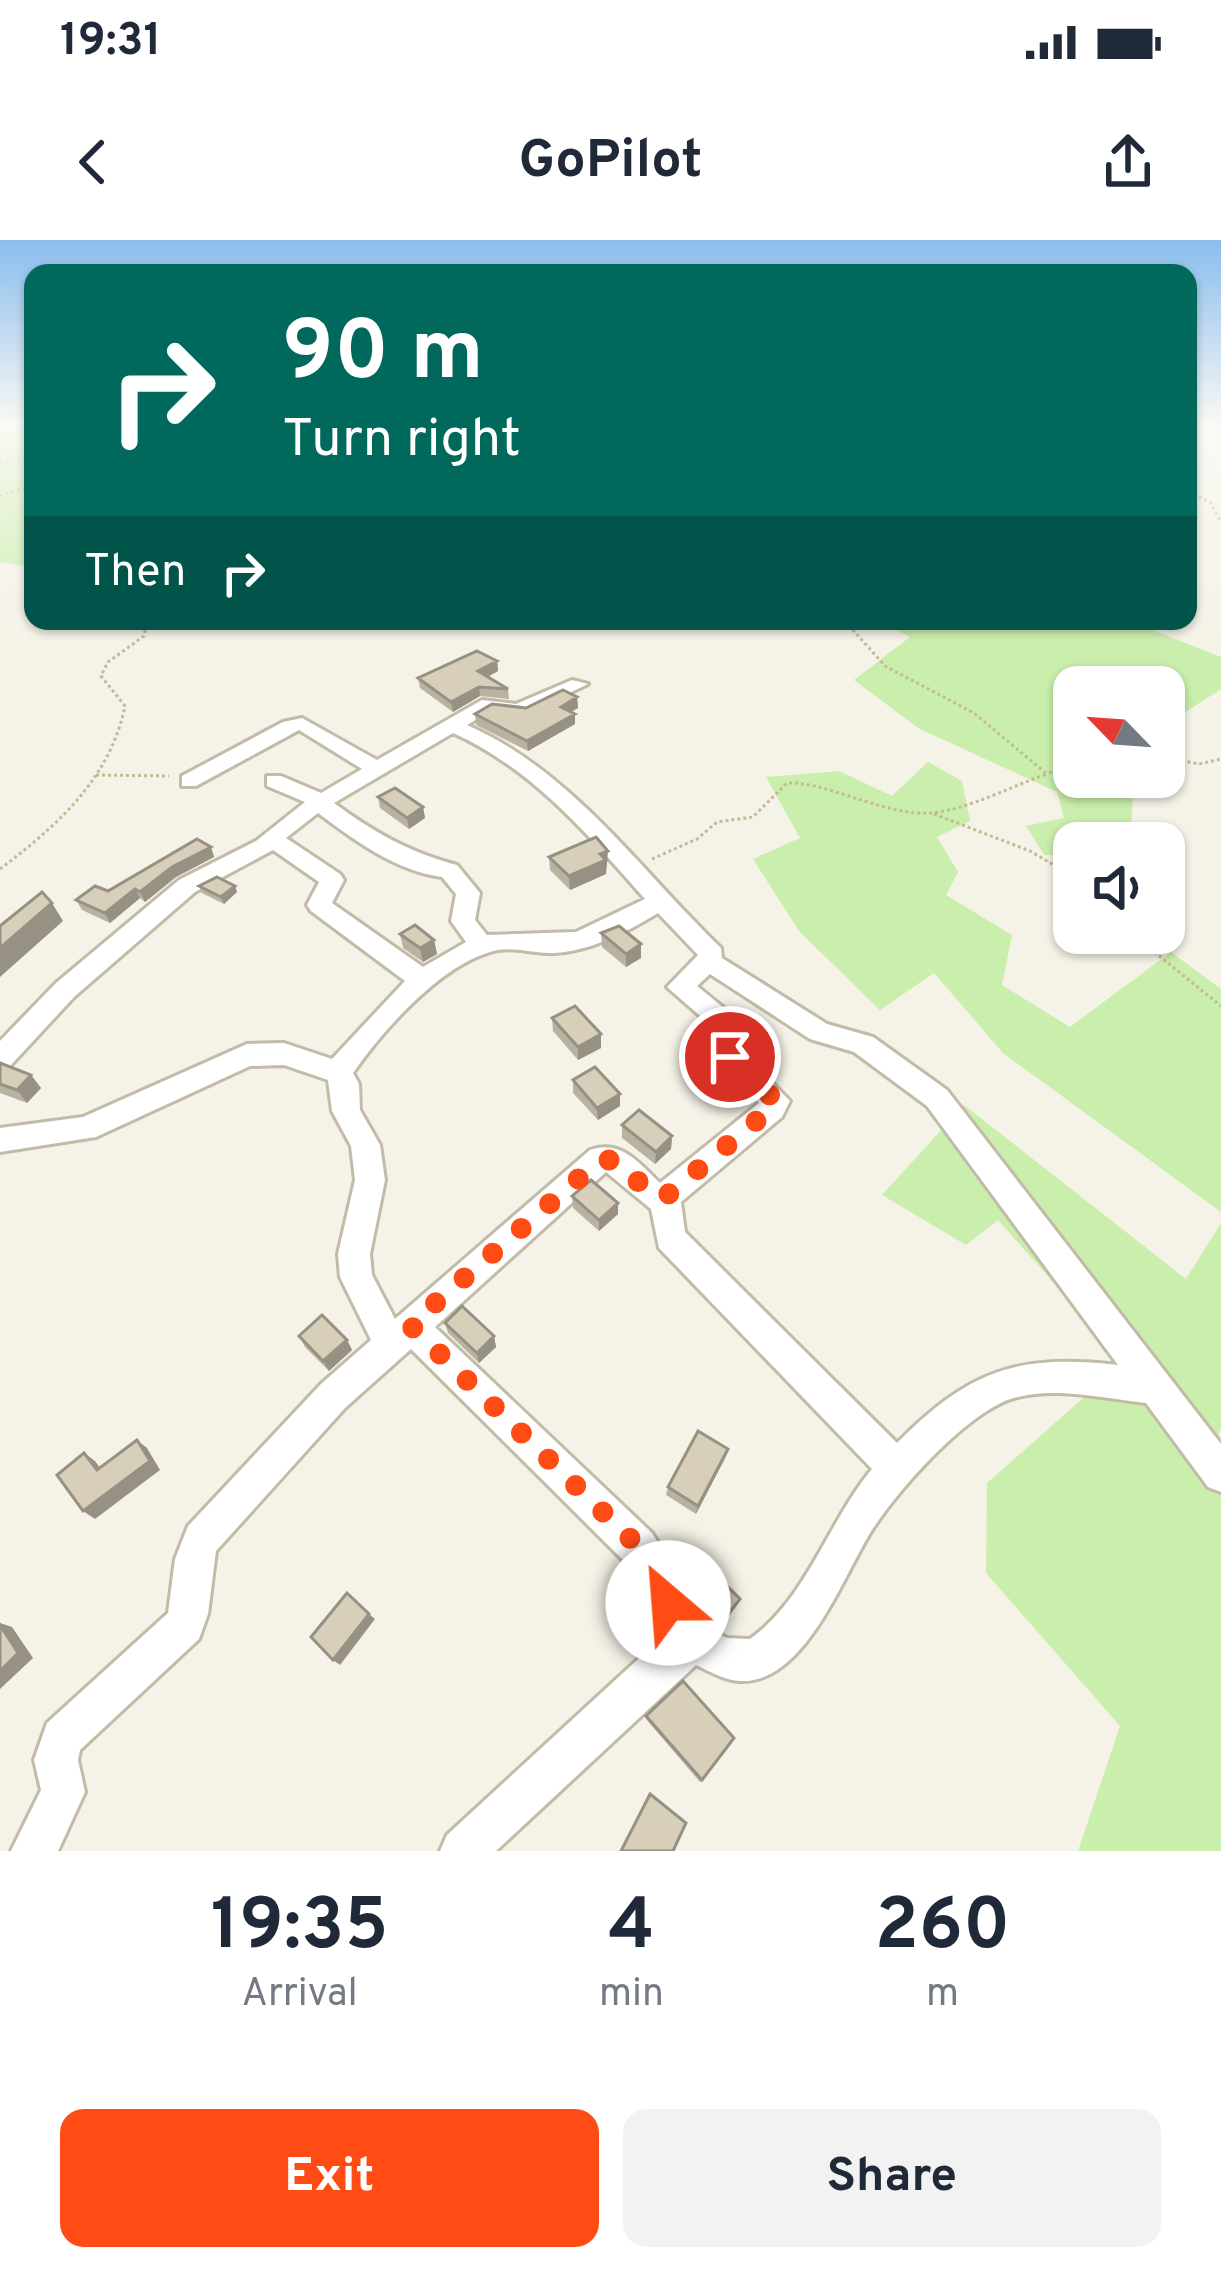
<!DOCTYPE html>
<style>
body{margin:0;font-family:Overpass,sans-serif;background:#f2f2f3;color:#1f2937;height:100vh;display:flex;flex-direction:column;font-size:45px;white-space:nowrap}
*{box-sizing:border-box;margin:0}
p{font-size:39px;color:#747a83}
.icon{flex:none;width:66px;height:66px;fill:none;stroke:currentColor;stroke-width:2;stroke-linecap:round;stroke-linejoin:round}
.map{position:relative;height:1611px;overflow:hidden}
.sheet{display:flex;flex-direction:column;background:#fff;flex:1}
.sheet>*{flex:none}
.top-card{position:absolute;left:24px;top:24px;width:1173px;height:366px;border-radius:24px;box-shadow:0 3px 9px #0004;background:#00695c;color:#fff;overflow:hidden}
.needle{width:78px;rotate:295deg}
.controls{position:absolute;left:1053px;top:426px;display:grid;gap:24px}
.controls a{display:grid;place-items:center;width:132px;height:132px;border-radius:24px;background:#fff;box-shadow:0 3px 9px #0004;font-size:60px}
.pin{position:absolute;display:grid;place-items:center;width:102px;height:102px;color:#fff;margin:-51px;border:6px solid #fff;border-radius:50%;box-shadow:0 3px 12px #0007}
.me{position:absolute;width:132px;margin:-66px;rotate:333deg;stroke-linejoin:round;filter:drop-shadow(0 0 9px #0008)}
.turn{display:flex;align-items:center;gap:42px;height:252px;padding:0 60px;font-size:54px}
.turn .icon{width:156px;height:156px;stroke-width:2.5}
.turn b{display:block;font-size:84px;line-height:102px}
.then{display:flex;align-items:center;height:114px;padding:0 60px;background:#0003;gap:24px;font-size:45px}
.eta{display:flex;justify-content:space-evenly;align-items:center;height:204px;text-align:center}
.eta b{font-size:72px;font-weight:700;line-height:84px}
.primary-button{display:flex;gap:24px;margin-top:auto;padding:24px 60px}
.primary-button a{flex:1;height:138px;border-radius:24px;background:#ff4b14;color:#fff;font-size:48px;font-weight:700;line-height:138px;text-align:center}
.primary-button a+a{background:#f2f2f3;color:#1f2937}
.status{display:flex;justify-content:space-between;align-items:center;height:84px;padding:0 60px;background:#fff;direction:ltr}
.status svg{height:33px;fill:currentColor}
header{display:flex;justify-content:space-between;align-items:center;height:156px;padding:0 60px;background:#fff;font-size:54px;font-weight:700}
.map>svg:first-child{display:block}
.green{fill:#caeeab}
.lines{fill:none;stroke-linecap:round;stroke-linejoin:round}
.minor-casing{stroke:#c2bba8;stroke-width:6}
.path{stroke:#c5b998;stroke-width:3;stroke-dasharray:3 3;stroke-linecap:butt}
.minor{fill:#fff;fill-rule:evenodd}
.wall{fill:#bab2a1}
.shaded-wall{fill:#979183}
.building{fill:#d8cfbb;stroke:#979183;stroke-width:3}
.route{stroke:#ff4b14;stroke-width:21;stroke-dasharray:0 37.8}
</style>
<div class="status"><b>19:31</b><svg viewBox="0 0 49 12"><path d="M0 12V9h3v3zM5 12V6h3v6zM10 12V3h3v9zM15 12V0h3v12zM26 1h20v11H26zM47 4h2v5h-2z"/></svg></div>
<header><svg class="icon" aria-label="back" viewBox="0 0 24 24"><path d="M15 5l-7 7 7 7"/></svg>GoPilot<svg class="icon" aria-label="share" viewBox="0 0 24 24"><path d="M12 15V3M7 8l5-5 5 5M5 13v7h14v-7"/></svg></header>
<div class="map">
<svg width="1221" height="1611" viewBox="0 0 1221 1611">
<rect width="100%" height="100%" fill="#f5f2e7"/>
<path class="green" d="M0,187H33V328L0,322Z
M877,381H1130L1221,417V449L1164,486V447H1074V537H1134L1130,603H1074V616L1044,615L1026,586L1064,578L1057,552L918,488L854,440L910,397Z
M928,522L962,541L970,581L937,597L958,632L946,655L1012,695L1002,745L1070,787L1171,712L1221,749V972L1003,813L934,733L880,770L799,691L753,619L800,598L766,537L839,531L892,556Z
M964,865L1186,1039L1221,983V1188L1215,1207L1221,1212V1611H1078L1120,1486L986,1333L987,1243L1124,1122L998,980L966,1005L882,955Z"/>
<g class="lines">
<g class="minor-casing">
<path id="minor" d="M572,440L588,444L525,474L492,470L467,485C572,531 640,630 721,708L722,718L827,784L873,797L947,850L1221,1204V1252L1208,1247L1146,1163C1102,1158 1042,1143 1001,1163C957,1184 898,1250 872,1290C843,1335 805,1445 739,1441C724,1440 709,1431 696,1425L496,1611H440L447,1595L660,1399L652,1368L624,1321L411,1109L345,1168L216,1311L208,1374L199,1399L80,1510L78,1520L85,1552L58,1611H11L41,1550L34,1520L47,1483L168,1373L175,1319L188,1286L321,1144L371,1100L340,1037L338,1014L355,940L351,906L332,871L328,840L284,825L250,826L96,897L0,912V888L83,877L247,804L284,803L332,819L405,741L311,671L307,665L319,642L273,610L195,652L74,757L10,826L0,829V801L56,743L179,640L256,601L305,562L267,546V536H281L321,553L362,529L299,490L196,546H182V536L283,482L302,478L377,520L482,460L516,464ZM453,493C533,529 588,595 645,659L576,692L487,695L475,680L480,653L457,625C411,613 373,592 334,563ZM318,573C354,600 396,631 442,637L456,654L451,681L466,702L423,727L332,663L344,640L340,634L286,598ZM658,673L698,715L667,747L723,796L716,817L720,825L759,863L660,943C639,923 621,899 590,910L395,1079L372,1035L370,1014L385,940L380,905L360,870L359,844L353,833C383,790 439,727 490,712C511,705 533,714 554,713C591,711 627,692 658,673ZM710,734L810,799L854,812L927,866L1118,1125C1016,1114 970,1130 897,1203L685,992L681,962L782,877L790,861L744,814L750,793L746,786L697,746ZM606,932L651,969L659,1008L872,1229C828,1282 807,1358 750,1399L727,1398L698,1384L675,1329L652,1293L435,1087Z"/>
</g>
<path class="path" d="M0,222L33,220
M1188,251L1210,262L1221,282
M0,256L33,245
M1164,517L1199,524L1221,519
M1049,533L1074,521
M96,535L169,536
M934,574L1030,611L1074,637
M652,619L697,599L717,582L753,577L787,543C826,541 887,577 932,573C969,569 1012,546 1047,534L974,473L885,426L845,381
M0,629C57,586 110,539 125,466L101,436L108,422L144,396L147,381
M1131,693L1221,766"/>
<use href="#minor" class="minor"/>
</g>
<path class="wall" d="M497,421L498,431L487,437L508,449L509,459L480,456L453,472L420,448L418,438Z
M577,457L578,468L571,472L575,484L528,511L476,485L475,474L526,468Z
M378,557L423,567L425,578L409,589L380,568Z
M211,607L214,617L176,637L145,662L140,658L110,683L82,670L76,660L108,651Z
M549,617L608,624L606,625V634L570,650L550,630Z
M199,646H235L237,652L224,664L202,653Z
M601,693L641,704V718L626,727L602,707Z
M400,694L434,700L437,714L423,722L403,708Z
M552,778L601,794V808L578,820L553,791Z
M0,823L31,835L41,848L27,863L0,853Z
M573,840L620,854V866L598,880L573,853Z
M622,885L672,896L671,909L655,924L622,898Z
M572,956L618,974L599,991L573,968Z
M445,1083L494,1096L496,1107L479,1123L448,1093Z
M299,1096L347,1100L352,1110L329,1131L305,1107Z
M725,1218L696,1274L666,1255L668,1247Z
M687,1336L740,1359L718,1389L701,1381L686,1342Z
M646,1476L702,1540L700,1542L646,1479Z"/>
<path class="shaded-wall" d="M497,421L498,431L480,441L478,431Z
M479,447L480,456L453,472L451,462Z
M577,457L578,468L561,477V467Z
M575,474V484L528,511L527,501Z
M423,567L425,578L409,589L407,578Z
M211,607L214,617L176,637L145,662L140,652L172,627Z
M608,611L606,634L570,650L569,636L600,614Z
M235,646L237,652L224,664L221,657Z
M135,649L140,658L110,683L105,673Z
M52,663L63,681L0,737V708Z
M434,700L437,714L423,722L420,708Z
M641,704V718L626,727V714Z
M601,794V808L578,820V807Z
M31,835L41,848L27,863L17,850Z
M620,854V866L598,880L597,868Z
M672,896L671,909L655,924L656,912Z
M618,963V974L599,991V980Z
M494,1096L496,1107L479,1123L477,1113Z
M347,1100L352,1110L329,1131L323,1121Z
M137,1200L147,1208L160,1230L95,1279L83,1271Z
M728,1209L725,1218L696,1274L698,1266Z
M84,1213L95,1221L108,1239L97,1230Z
M369,1374L375,1379L340,1425L333,1420Z
M0,1383L12,1387L33,1418L0,1449Z"/>
<path class="building" d="M477,411L497,421L478,431L508,449L479,447L451,462L418,438Z
M563,450L577,457L561,467L575,474L527,501L475,474L492,464L526,468Z
M395,548L423,567L407,578L378,557Z
M596,597L608,611L600,614L606,620L569,636L549,617Z
M197,599L211,607L172,627L140,652L135,649L105,673L76,660L95,646L108,651Z
M217,637L235,646L221,657L199,646Z
M42,652L52,663L0,708V686Z
M415,685L434,700L420,708L400,694Z
M619,686L641,704L626,714L601,693Z
M575,766L601,794L578,807L552,778Z
M0,823L31,835L17,850L0,844Z
M595,827L620,854L597,868L573,840Z
M639,870L672,896L656,912L622,885Z
M591,940L618,963L599,980L572,956Z
M462,1066L494,1096L477,1113L445,1083Z
M322,1075L347,1100L323,1121L299,1096Z
M698,1191L728,1209L698,1266L668,1247Z
M137,1200L150,1221L83,1271L57,1235L84,1213L97,1230Z
M701,1320L740,1359L721,1384L704,1375L687,1336Z
M347,1353L369,1374L333,1420L311,1397Z
M0,1385L18,1413L0,1431Z
M683,1441L734,1498L702,1540L646,1476Z
M650,1554L686,1583L673,1611H621Z"/>
<linearGradient id="sky" x2="0" y2="1"><stop stop-color="#8abdee"/><stop offset="0.45" stop-color="#faf9f4"/><stop offset="1" stop-color="#faf9f4" stop-opacity="0"/></linearGradient>
<rect width="1221" height="412" fill="url(#sky)"/>
<g class="lines">
<path class="route" d="M668,1363L638,1306L410,1085L600,920H616L653,956L665,957L772,868L776,861L730,817"/>
</g>
</svg>
<div class="controls">
<a><svg class="needle" viewBox="-14 -14 28 28"><path d="M0-13l5 13h-10z" fill="#e53935"/><path d="M0 13l5-13h-10z" fill="#747a83"/></svg></a>
<a><svg class="icon" aria-label="sound" viewBox="0 0 24 24"><path d="M4 9h4l5-4v14l-5-4H4zM17 9q2 3 0 6"/></svg></a>
</div>
<div class="pin" style="left:730px;top:817px;background:#d93025"><svg class="icon" aria-label="arrive" viewBox="0 0 24 24"><path d="M6 21V4h12l-3 4 3 4H6"/></svg></div>
<svg class="me" style="left:668px;top:1363px" viewBox="-20 -20 40 40"><circle r="19" fill="#fff"/><path d="M0-13L10 11 0 6-10 11z" fill="#ff4b14"/></svg>
<div class="top-card">
<div class="turn"><svg class="icon" aria-label="right" viewBox="0 0 24 24"><path d="M7 20v-9h11M14 6l5 5-5 5"/></svg><div><b>90 m</b>Turn right</div></div>
<div class="then">Then<svg class="icon" aria-label="right" viewBox="0 0 24 24"><path d="M7 20v-9h11M14 6l5 5-5 5"/></svg></div>
</div>
</div>
<section class="sheet">
<div class="eta">
<div><b>19:35</b><p>Arrival</p></div>
<div><b>4</b><p>min</p></div>
<div><b>260</b><p>m</p></div>
</div>
<div class="primary-button"><a>Exit</a><a>Share</a></div>
</section>
